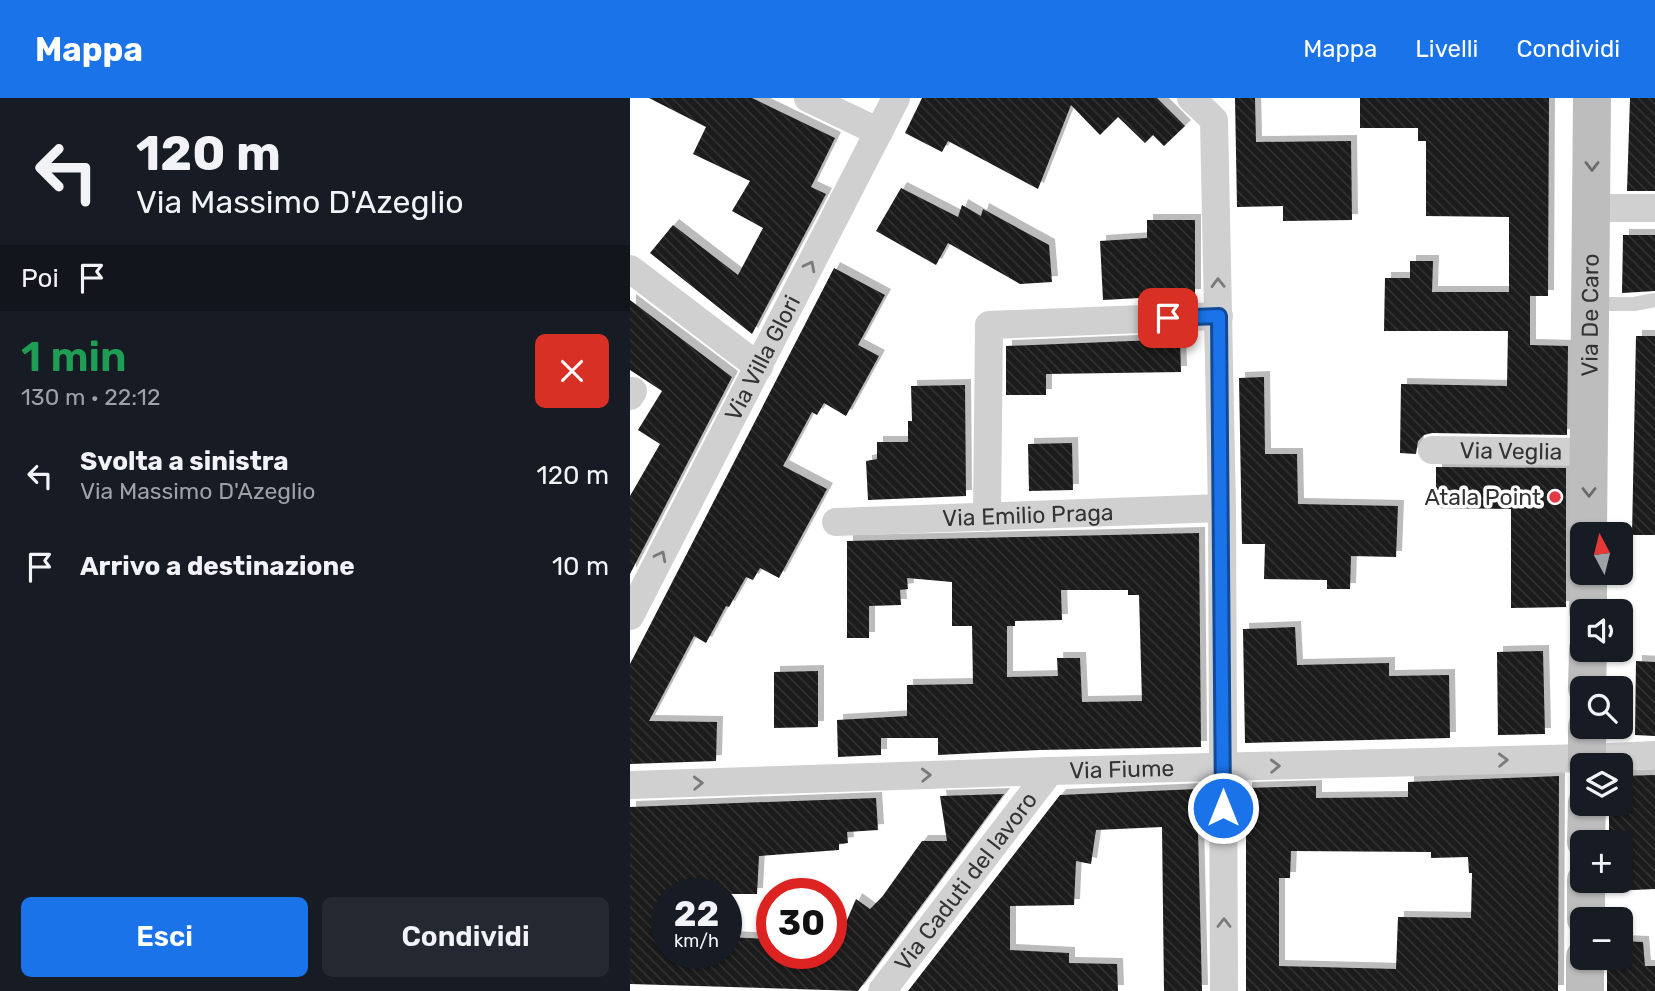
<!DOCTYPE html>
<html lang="it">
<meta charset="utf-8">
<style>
body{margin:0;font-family:Rubik,sans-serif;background:#242831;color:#f1f3f6;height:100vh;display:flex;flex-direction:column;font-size:26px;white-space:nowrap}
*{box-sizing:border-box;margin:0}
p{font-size:23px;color:#9ea1a6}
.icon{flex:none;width:38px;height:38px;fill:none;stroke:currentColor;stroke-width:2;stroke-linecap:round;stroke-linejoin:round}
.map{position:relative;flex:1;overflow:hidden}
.details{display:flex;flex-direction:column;background:#171b24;width:630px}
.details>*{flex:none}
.banner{background:#171b24;color:#f1f3f6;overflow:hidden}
.needle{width:46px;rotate:353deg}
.fabs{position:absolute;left:940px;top:424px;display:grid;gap:14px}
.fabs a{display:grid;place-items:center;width:63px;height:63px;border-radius:10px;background:#171b24;box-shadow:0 2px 5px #0004;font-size:35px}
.speed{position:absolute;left:21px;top:780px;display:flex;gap:14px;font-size:35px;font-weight:700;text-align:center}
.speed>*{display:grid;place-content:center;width:91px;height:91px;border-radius:50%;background:#171b24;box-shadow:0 2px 5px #0004;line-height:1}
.speed small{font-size:18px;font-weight:400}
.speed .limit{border:10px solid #d22;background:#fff;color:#111}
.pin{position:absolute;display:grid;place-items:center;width:60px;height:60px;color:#fff;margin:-30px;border-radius:14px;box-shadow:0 4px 10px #0006}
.me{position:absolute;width:77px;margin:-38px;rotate:0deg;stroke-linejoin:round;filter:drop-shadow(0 0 5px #0008)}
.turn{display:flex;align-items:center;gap:24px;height:147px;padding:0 21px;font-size:32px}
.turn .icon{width:91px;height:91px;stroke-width:2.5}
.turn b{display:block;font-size:49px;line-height:60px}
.then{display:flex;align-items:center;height:66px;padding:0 21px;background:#0003;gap:14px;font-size:26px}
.round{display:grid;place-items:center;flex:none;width:74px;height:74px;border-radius:10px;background:#242831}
.headline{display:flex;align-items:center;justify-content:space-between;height:119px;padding:0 21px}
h1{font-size:42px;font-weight:600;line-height:52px;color:#1e9e55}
.button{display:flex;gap:14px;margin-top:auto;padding:14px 21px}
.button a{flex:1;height:80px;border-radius:10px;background:#1a73e8;color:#fff;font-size:28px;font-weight:600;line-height:80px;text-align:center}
.button a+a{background:#242831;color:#f1f3f6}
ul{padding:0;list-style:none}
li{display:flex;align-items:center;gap:21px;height:91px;padding:0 21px}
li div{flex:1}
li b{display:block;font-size:26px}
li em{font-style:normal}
header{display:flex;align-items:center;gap:42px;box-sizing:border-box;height:98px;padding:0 35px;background:#1a73e8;color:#fff}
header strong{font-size:33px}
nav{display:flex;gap:38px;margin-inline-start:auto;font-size:24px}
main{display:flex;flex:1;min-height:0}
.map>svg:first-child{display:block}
.building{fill:url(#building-back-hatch);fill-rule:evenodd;filter:url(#shadow)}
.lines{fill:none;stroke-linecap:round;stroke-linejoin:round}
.lane{stroke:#d0d0d0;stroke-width:14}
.street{stroke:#d0d0d0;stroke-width:28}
.secondary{stroke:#bdbdbd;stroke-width:38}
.oneway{stroke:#6a6a6a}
.oneway2{stroke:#7a7a7a}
.route-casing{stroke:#114b97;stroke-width:18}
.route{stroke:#1a73e8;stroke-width:12}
.poi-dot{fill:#e63946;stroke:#fff;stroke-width:2.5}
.labels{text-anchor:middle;stroke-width:7;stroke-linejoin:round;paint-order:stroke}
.street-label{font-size:23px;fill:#333;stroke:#fff}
.poi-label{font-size:23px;fill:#333;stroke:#fff;text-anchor:end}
</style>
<header>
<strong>Mappa</strong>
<nav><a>Mappa</a><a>Livelli</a><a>Condividi</a></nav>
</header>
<main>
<section class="details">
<div class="banner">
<div class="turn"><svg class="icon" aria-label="left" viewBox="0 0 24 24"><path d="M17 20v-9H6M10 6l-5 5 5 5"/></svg><div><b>120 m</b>Via Massimo D'Azeglio</div></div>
<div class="then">Poi<svg class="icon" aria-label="arrive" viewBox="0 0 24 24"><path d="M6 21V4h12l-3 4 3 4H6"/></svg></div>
</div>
<div class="headline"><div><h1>1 min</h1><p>130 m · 22:12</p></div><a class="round" style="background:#d93025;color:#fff"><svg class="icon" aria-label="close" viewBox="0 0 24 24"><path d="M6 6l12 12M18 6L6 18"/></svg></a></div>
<ul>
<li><svg class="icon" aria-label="left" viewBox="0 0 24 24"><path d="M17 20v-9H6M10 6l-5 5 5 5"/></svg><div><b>Svolta a sinistra</b><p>Via Massimo D'Azeglio</p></div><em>120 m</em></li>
<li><svg class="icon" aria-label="arrive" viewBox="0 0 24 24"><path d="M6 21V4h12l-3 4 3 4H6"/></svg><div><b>Arrivo a destinazione</b></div><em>10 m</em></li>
</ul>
<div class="button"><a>Esci</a><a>Condividi</a></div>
</section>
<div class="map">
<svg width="1025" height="893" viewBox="0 0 1025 893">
<defs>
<pattern id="building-back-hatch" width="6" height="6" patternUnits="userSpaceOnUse" patternTransform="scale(1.75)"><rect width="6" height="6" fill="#1a1a1a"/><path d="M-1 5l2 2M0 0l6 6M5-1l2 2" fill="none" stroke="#333"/></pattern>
<filter id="shadow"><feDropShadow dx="6" dy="-6" stdDeviation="0" flood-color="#0004"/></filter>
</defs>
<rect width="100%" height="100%" fill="#fff"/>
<path class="building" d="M19,0H122L205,40L181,89L196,96L122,236L20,155L43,127L108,177L133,130L102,113L120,83L63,56L76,29Z
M292,0H527L555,28L534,48L523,37L515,45L488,19L470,37L441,7L408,91L318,43L312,54L275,35Z
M605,0H625L626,44L721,43L722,122L653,123V108L607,109Z
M730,0H919L918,198H900V247L938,248L937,337L802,335L794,337L788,343L786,356L770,355L771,286L877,288L878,233H754L755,180H780V163H803L802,194H879V119L796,118V43H788V30H730Z
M1000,0H1025V93H997Z
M271,90L328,119L332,107L351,118L353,111L419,147L422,184L390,186L318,145L306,167L246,133Z
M517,122H565V197L473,202L470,143L517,140Z
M993,137H1025V193L992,195Z
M204,170L255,197L228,247L249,258L216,318L194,305L187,317L182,314L153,368L197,391L149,480L130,470L123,482L116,479L99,509L96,508L76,545L64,538L19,623L87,624L86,663L0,666V566Z
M0,202L102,279L0,476V398L30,346L8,332L32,293L0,272Z
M1006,238H1025V437H1002Z
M550,241L551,274L416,276V297H376V248Z
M634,279L635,356H667L668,406L768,408L766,459L721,458L720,491H697V482L634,481L635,446H612L609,280Z
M335,287L336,398L238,402L236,363L247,361V344H278V323H282L281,288Z
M442,345L443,392L399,393L398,346Z
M806,369L936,370V509L881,510V411L806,410Z
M569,435L571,649L409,652L308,657V640H251V657L208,659L207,622L277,618V587L343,586L342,528H322V484L277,480L278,491L270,492L271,507L239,508V540H217V443ZM431,492H498V497H509L512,603L452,604L450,560H427L428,578L377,579V528H385V523L432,522Z
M665,529L667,567L759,565V578L819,577L820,640L615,645L613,531Z
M913,553L915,636L868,637L867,554Z
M1006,563L1025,564V638L1005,637Z
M188,573V629L144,630V574Z
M1025,677V791L981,793V782H990V744H979V705H990V678Z
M929,678L928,893H616V690L686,688V700L778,699V684ZM661,753L801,754V760L838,759L839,775H842L841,820L768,819L766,871L649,868V780H660Z
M567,691L572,893H534L532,729L466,732L461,766L446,763L444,807L380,808V852L439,855V865L487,866L488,893H278L430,697Z
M374,696L228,893L0,886V709L246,700L248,732L217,734L218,745L209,746V752L129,758L127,796H37V856H96V839L142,841V856H201V843H208L226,801L240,811L252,799L292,743H317L310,698Z
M990,843L1013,844L1015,868H1025V893H977V859H990Z"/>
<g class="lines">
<path class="lane" d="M962,206H1004L1025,202"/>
<g class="street">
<path d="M178,0L249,34"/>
<path d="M561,0L584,22L592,410L594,893"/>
<path d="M961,110H1025"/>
<path d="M0,171L129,269"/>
<path d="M0,298L3,293"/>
<path id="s1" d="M802,352L959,354"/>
<path d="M357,419L359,227L589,218"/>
<path id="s2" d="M206,424L592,410"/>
<path id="s3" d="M0,518L266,0"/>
<path id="s4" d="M0,687L420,673L957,660L1025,657"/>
<path id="s5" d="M252,893L420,673"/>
</g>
<g class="secondary">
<path id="s6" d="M958,436L962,0"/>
<path d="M958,513V474"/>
<path d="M957,590L958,551"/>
<path d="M957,667V628"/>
<path d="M956,744L957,705"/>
<path d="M956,821V782"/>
<path d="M955,893V859"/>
</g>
</g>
<defs><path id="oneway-chevron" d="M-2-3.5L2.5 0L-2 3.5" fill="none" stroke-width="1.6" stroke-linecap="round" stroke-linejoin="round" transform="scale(1.75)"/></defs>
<g class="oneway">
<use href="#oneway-chevron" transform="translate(962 68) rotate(90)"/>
<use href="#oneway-chevron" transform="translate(959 394) rotate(90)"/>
</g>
<g class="oneway2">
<use href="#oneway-chevron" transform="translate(180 168) rotate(-63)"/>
<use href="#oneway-chevron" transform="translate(588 185) rotate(-91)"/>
<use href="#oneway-chevron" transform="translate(31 458) rotate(-63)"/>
<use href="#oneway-chevron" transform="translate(873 662) rotate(-2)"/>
<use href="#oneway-chevron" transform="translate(645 668) rotate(-2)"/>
<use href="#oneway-chevron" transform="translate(296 677) rotate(-2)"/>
<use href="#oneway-chevron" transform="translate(68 685) rotate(-2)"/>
<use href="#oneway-chevron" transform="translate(594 825) rotate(-90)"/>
</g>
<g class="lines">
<g class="route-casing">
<path id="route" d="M538,220L589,218L593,710"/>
</g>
<use href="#route" class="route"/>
</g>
<circle class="poi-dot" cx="925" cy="399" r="7"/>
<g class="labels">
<g class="street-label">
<text dy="8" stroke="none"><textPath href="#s6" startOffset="219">Via De Caro</textPath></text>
<text dy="8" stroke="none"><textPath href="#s3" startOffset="290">Via Villa Glori</textPath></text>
<text dy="8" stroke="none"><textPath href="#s1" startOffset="79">Via Veglia</textPath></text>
<text dy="8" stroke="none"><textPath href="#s2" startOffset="192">Via Emilio Praga</textPath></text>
<text dy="8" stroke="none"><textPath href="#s4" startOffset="492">Via Fiume</textPath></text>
<text dy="8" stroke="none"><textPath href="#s5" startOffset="138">Via Caduti del lavoro</textPath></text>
</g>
<g class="poi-label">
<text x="911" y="407">Atala Point</text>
</g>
</g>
</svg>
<div class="fabs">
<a><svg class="needle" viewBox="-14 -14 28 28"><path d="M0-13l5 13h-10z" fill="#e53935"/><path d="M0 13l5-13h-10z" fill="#9ea1a6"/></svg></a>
<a><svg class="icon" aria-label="sound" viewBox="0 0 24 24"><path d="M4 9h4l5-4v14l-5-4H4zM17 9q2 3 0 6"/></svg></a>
<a><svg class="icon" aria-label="search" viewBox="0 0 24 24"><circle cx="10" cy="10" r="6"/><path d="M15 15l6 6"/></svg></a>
<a><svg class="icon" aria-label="layers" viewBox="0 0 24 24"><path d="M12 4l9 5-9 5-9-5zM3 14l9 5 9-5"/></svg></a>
<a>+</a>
<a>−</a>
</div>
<div class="speed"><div>22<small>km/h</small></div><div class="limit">30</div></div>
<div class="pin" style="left:538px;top:220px;background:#d93025"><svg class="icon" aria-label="arrive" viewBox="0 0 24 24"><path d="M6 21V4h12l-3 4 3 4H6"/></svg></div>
<svg class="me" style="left:593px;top:710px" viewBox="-20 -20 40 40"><circle r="17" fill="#1a73e8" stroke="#fff" stroke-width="3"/><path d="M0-11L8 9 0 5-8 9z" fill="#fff"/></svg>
</div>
</main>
